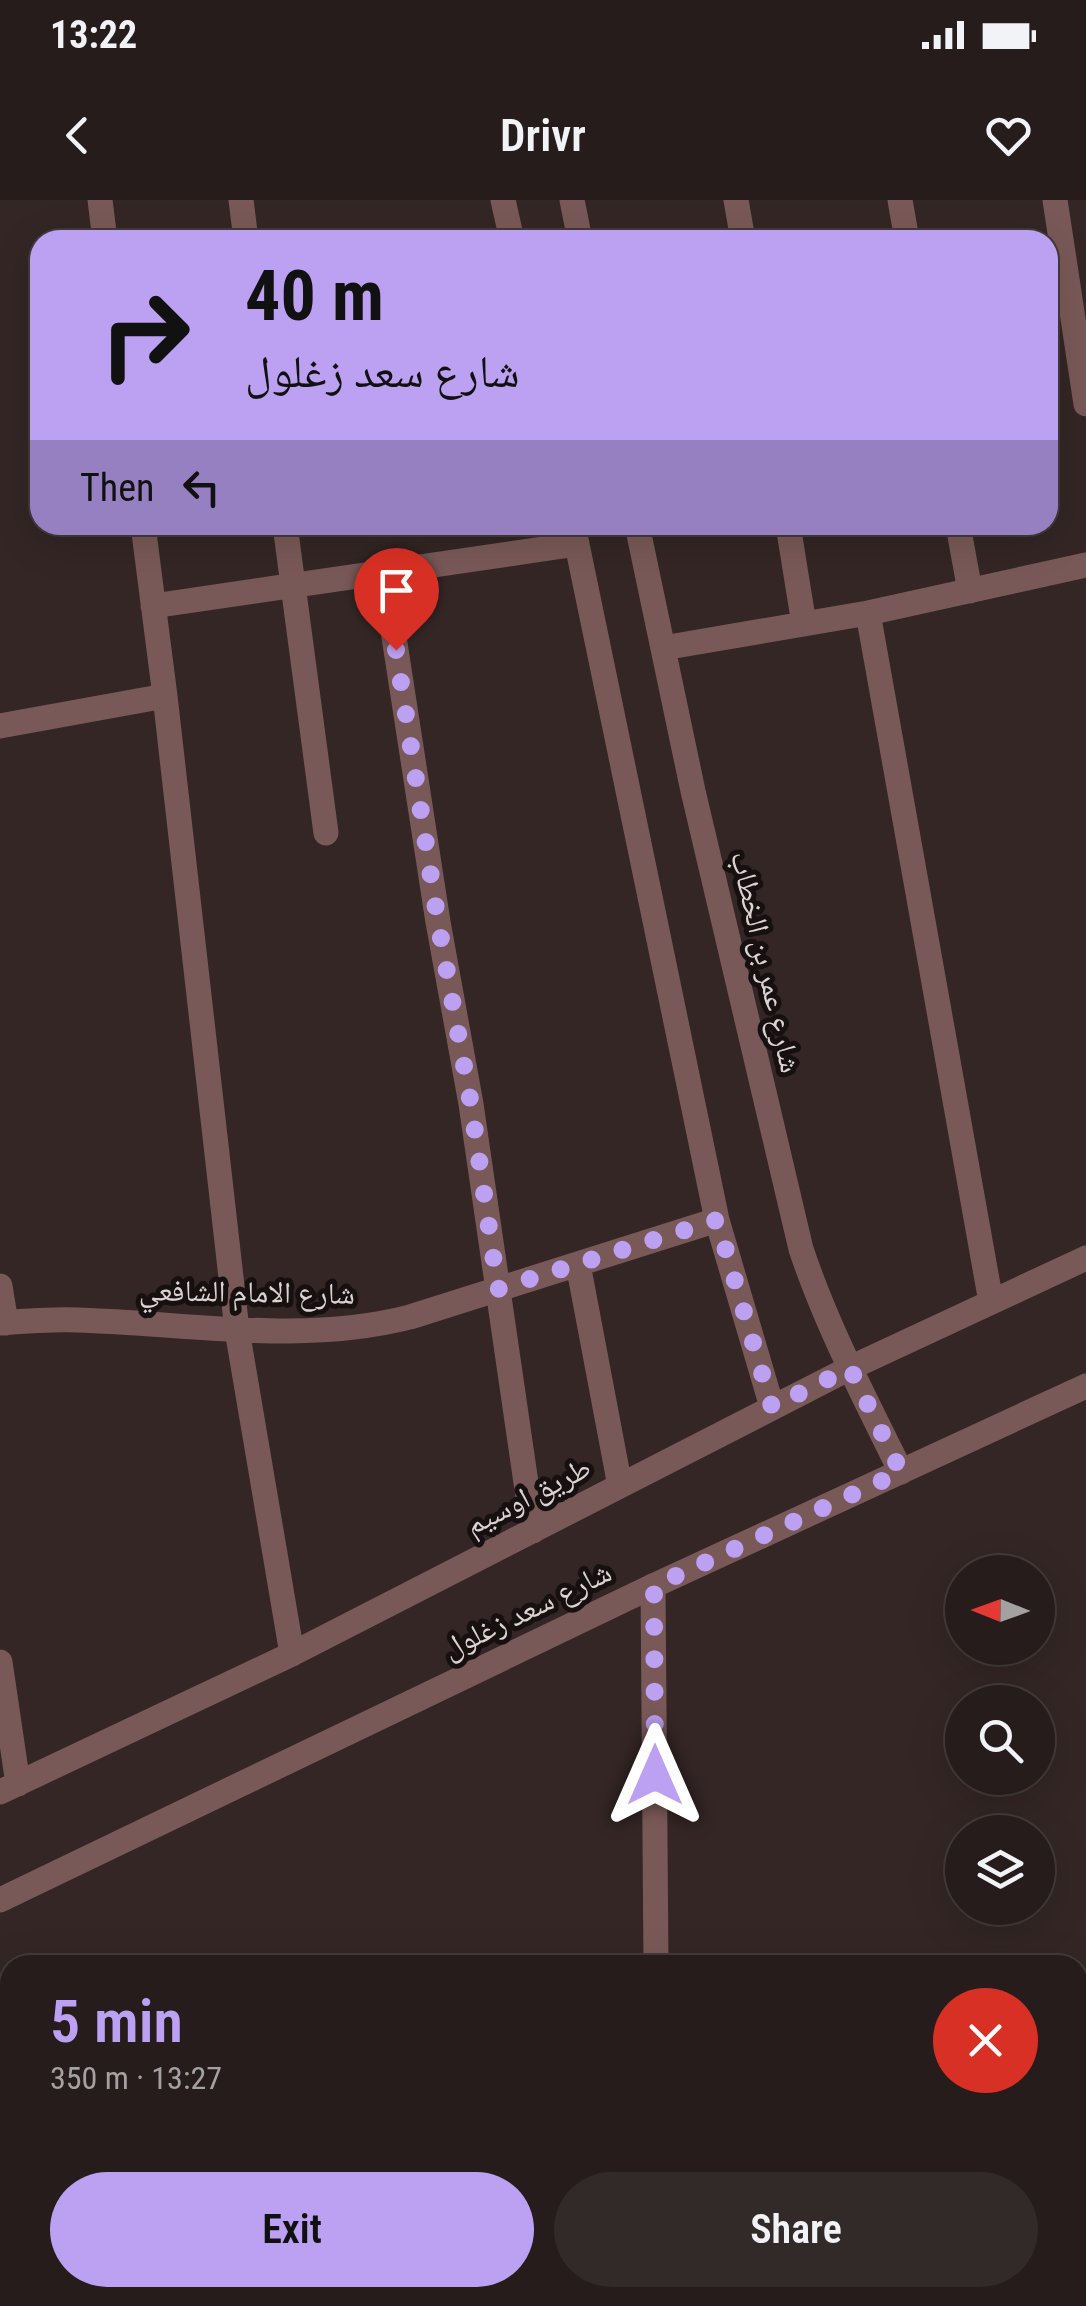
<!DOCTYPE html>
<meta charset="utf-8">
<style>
body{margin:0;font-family:"Roboto Condensed","Noto Naskh Arabic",sans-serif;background:#322929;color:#f1f3f6;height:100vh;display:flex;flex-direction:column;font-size:38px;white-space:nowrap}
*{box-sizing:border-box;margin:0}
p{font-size:32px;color:#a4a1a3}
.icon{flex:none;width:55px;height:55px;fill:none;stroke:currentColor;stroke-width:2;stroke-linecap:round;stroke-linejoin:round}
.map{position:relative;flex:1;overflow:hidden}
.drawer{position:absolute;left:0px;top:1755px;width:1088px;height:352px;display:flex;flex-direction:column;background:#261c1c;border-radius:30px 30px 0 0;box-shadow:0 10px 40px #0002,0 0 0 2px #423a3b}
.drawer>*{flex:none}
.top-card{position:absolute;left:30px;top:30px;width:1028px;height:305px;border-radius:30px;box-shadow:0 10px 40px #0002,0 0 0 2px #423a3b;background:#bca0f2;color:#111;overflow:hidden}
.needle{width:65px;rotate:271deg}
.controls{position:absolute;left:945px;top:1355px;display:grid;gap:20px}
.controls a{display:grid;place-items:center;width:110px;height:110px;border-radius:50%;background:#261c1c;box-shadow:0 10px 40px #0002,0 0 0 2px #423a3b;font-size:50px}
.pin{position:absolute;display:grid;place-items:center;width:85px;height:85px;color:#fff;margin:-102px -42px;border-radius:50% 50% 50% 0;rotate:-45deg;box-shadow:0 0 10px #0007}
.pin .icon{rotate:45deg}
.me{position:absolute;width:110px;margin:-55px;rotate:0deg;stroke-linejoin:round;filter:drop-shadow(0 0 8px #0008)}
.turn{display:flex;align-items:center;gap:35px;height:210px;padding:0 50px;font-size:45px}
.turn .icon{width:130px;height:130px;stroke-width:2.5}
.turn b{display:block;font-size:70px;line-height:85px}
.then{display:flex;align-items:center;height:95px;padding:0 50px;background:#0003;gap:20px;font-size:38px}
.round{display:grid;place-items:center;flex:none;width:105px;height:105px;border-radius:52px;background:#322929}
.headline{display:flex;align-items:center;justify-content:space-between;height:170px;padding:0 50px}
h1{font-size:60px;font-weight:600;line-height:75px;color:#bca0f2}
.primary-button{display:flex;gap:20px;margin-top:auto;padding:20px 50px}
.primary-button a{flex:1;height:115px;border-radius:60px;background:#bca0f2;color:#111;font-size:40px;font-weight:600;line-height:115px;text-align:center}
.primary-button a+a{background:#322929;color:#f1f3f6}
.status{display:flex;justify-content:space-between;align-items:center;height:70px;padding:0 50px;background:#261c1c;direction:ltr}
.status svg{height:28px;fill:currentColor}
header{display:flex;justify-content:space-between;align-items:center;height:130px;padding:0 50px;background:#261c1c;font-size:45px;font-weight:600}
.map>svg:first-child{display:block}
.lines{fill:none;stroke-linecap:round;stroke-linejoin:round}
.minor{stroke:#795957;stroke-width:25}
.tertiary{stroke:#795957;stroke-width:25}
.route{stroke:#bca0f2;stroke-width:18;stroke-dasharray:0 32.4}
.labels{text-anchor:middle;stroke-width:10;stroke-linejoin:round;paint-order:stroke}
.street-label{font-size:30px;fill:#dbd3d2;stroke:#161110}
</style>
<div class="status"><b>13:22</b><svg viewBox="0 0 49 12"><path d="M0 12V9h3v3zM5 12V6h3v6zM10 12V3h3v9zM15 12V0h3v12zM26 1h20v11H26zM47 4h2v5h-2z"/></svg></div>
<header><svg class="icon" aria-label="back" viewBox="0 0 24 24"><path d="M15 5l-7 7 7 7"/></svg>Drivr<svg class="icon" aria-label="heart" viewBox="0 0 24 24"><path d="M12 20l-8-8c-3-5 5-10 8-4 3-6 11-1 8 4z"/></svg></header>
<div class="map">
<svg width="1086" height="2106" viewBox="0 0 1086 2106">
<rect width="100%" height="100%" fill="#332625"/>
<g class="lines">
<path class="minor" d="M100,0L105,40
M241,0L246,40
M503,0L512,40
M572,0L580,40
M736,0L743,40
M900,0L907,40
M1055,0L1086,204
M143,325L165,496L237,1130L292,1454
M285,325L326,633
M573,325L717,1020L772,1207
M637,325L693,591L801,1049C827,1127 865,1198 901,1272
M788,325L804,424
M958,325L970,391
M384,372L438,722L471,904L533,1331
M153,406L577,344
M868,413L991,1102
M663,448L868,413L1086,365
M0,526L165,496
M578,1064L620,1286
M0,1086L6,1123
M0,1123C26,1121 52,1119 77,1120C188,1123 300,1145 410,1117L717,1020
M653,1386L656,1765
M0,1462L18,1584
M0,1592L292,1454L850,1168L1086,1058
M659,2098V2106"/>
<path class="tertiary" d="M0,1700L653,1386L1086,1186"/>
</g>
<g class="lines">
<path class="route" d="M396,450L438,722L471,904L498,1089L717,1020L772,1207L850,1168L901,1272L654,1386L655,1575"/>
</g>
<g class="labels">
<g class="street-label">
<text transform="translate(766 762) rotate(77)" y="10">شارع عمر بن الخطاب</text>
<text transform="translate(247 1092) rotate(1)" y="10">شارع الامام الشافعي</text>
<text transform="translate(528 1296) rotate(-27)" y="10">طريق اوسيم</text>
<text transform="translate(527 1410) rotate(-26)" y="10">شارع سعد زغلول</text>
</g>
</g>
</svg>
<div class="controls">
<a><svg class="needle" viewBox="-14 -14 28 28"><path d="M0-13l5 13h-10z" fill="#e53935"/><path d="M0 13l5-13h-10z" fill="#a4a1a3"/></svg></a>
<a><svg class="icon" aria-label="search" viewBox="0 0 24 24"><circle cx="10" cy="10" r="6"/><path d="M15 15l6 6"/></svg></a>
<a><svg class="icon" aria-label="layers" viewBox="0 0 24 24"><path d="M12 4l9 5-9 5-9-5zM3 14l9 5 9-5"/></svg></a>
</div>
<div class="pin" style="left:396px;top:450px;background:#d93025"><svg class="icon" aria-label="arrive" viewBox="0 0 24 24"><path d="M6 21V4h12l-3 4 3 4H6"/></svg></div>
<svg class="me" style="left:655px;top:1575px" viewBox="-20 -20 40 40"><path d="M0-17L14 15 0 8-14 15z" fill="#bca0f2" stroke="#fff" stroke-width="4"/></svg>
<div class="top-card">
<div class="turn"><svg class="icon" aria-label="right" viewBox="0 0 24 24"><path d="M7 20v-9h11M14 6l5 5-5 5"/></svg><div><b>40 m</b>شارع سعد زغلول</div></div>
<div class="then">Then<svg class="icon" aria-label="left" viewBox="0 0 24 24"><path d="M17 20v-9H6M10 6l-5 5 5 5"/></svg></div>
</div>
<section class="drawer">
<div class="headline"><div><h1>5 min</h1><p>350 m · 13:27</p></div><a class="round" style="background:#d93025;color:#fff"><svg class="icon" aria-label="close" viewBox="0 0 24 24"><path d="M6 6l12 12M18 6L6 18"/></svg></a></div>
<div class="primary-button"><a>Exit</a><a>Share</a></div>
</section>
</div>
